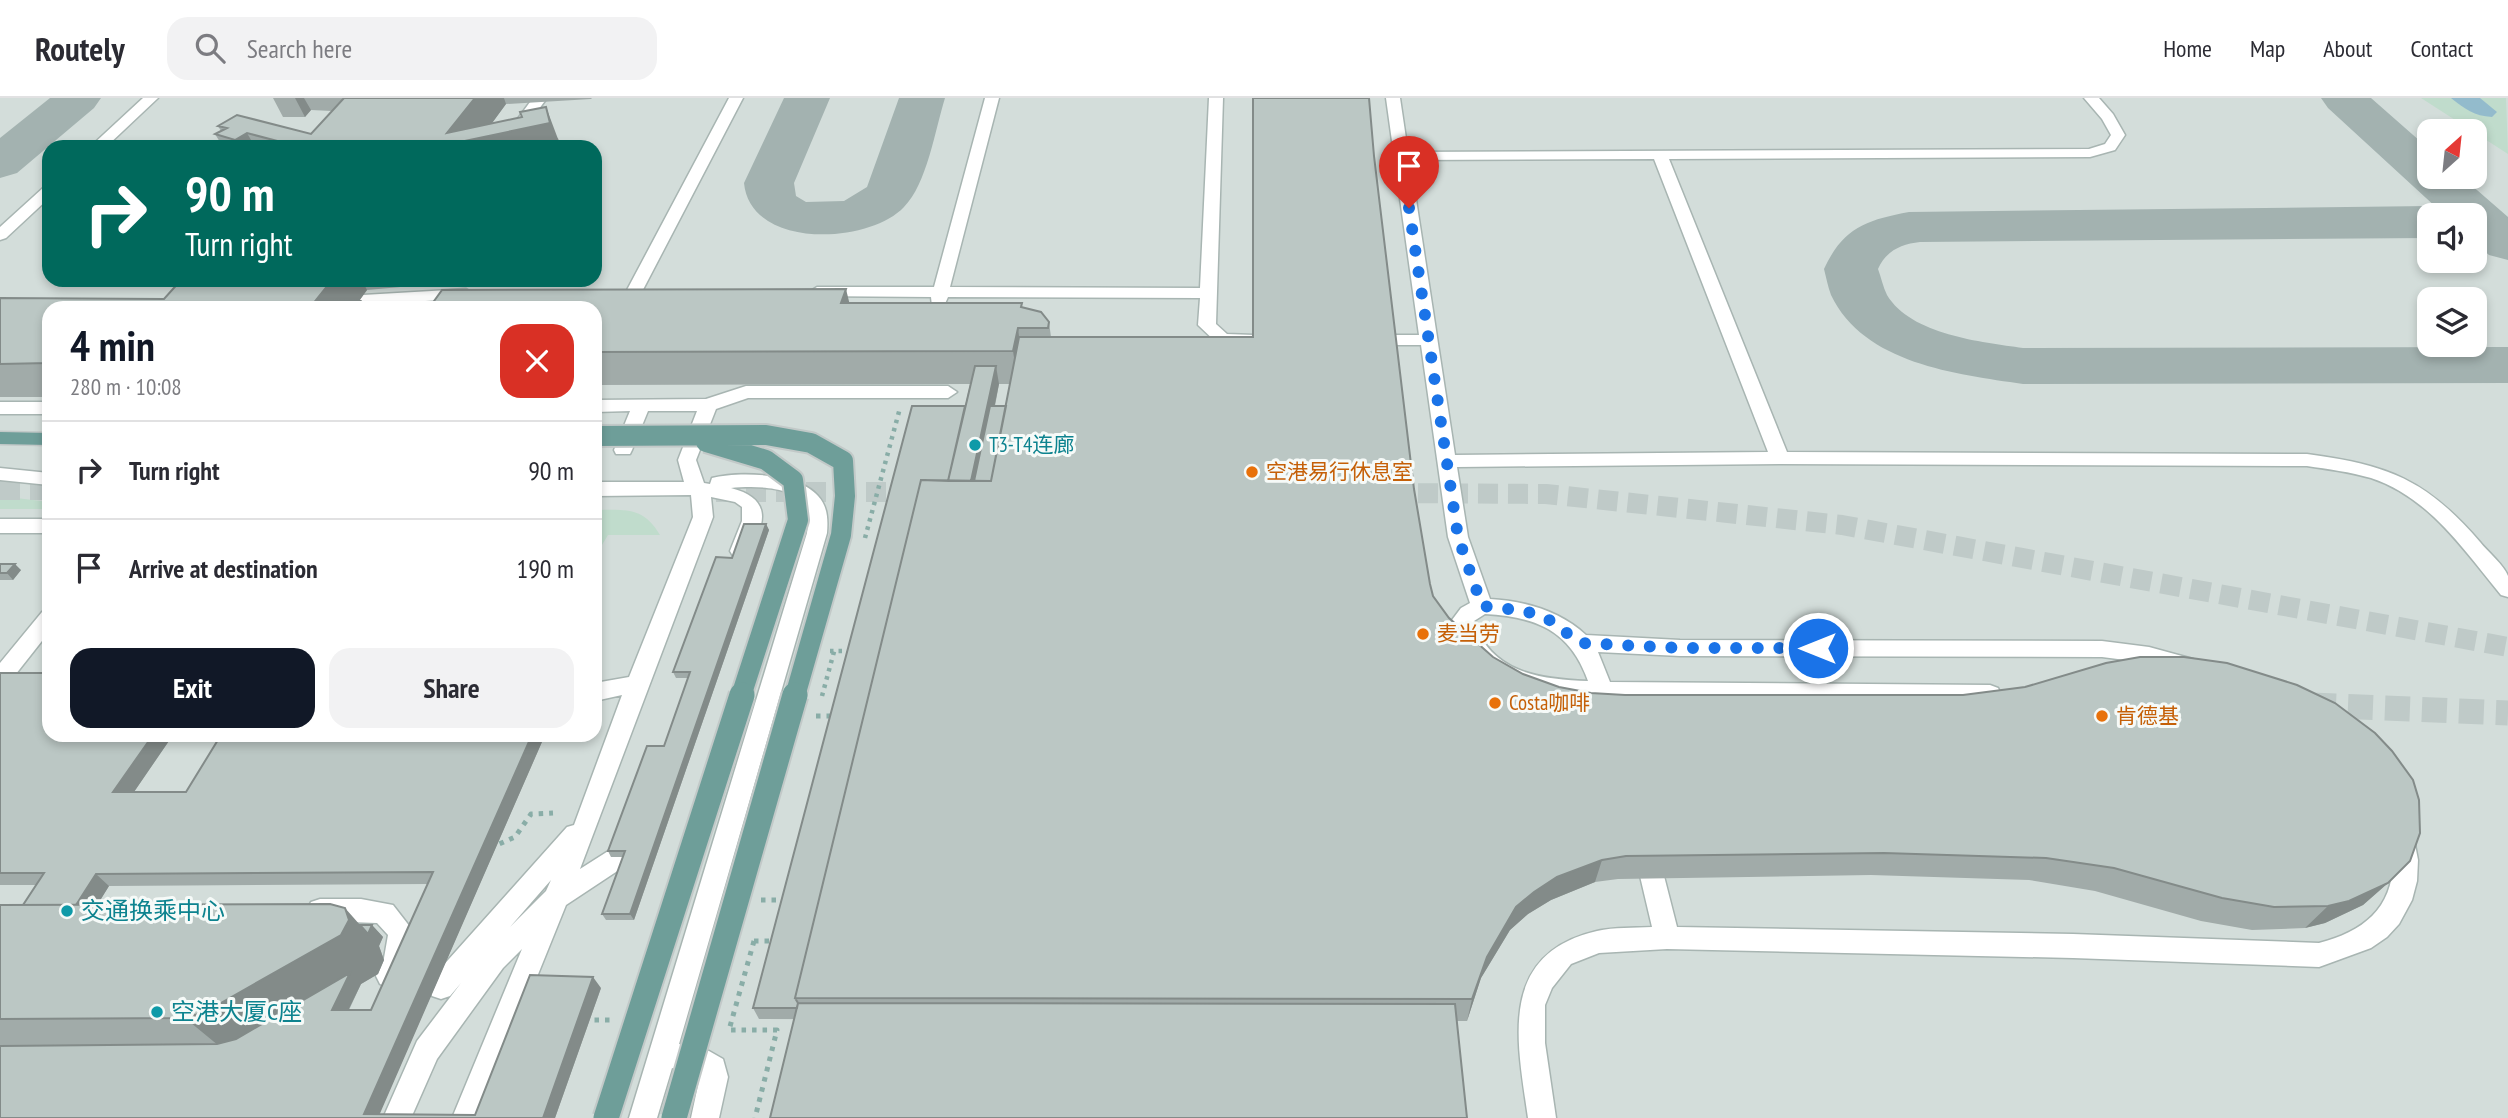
<!DOCTYPE html>
<meta charset="utf-8">
<style>
body{margin:0;font-family:"PT Sans Narrow","Noto Sans SC",sans-serif;background:#f2f2f3;color:#2b2b33;height:100vh;display:flex;flex-direction:column;font-size:26px;white-space:nowrap}
*{box-sizing:border-box;margin:0}
p{font-size:23px;color:#7c7c81}
.icon{flex:none;width:38px;height:38px;fill:none;stroke:currentColor;stroke-width:2;stroke-linecap:round;stroke-linejoin:round}
.map{position:relative;flex:1;overflow:hidden}
.sheet{position:absolute;left:42px;top:203px;width:560px;height:441px;display:flex;flex-direction:column;background:#fff;border-radius:21px;box-shadow:0 4px 10px #0003}
.sheet>*{flex:none}
.hud{position:absolute;left:42px;top:42px;width:560px;height:147px;border-radius:21px;box-shadow:0 4px 10px #0003;background:#00695c;color:#fff;overflow:hidden}
.needle{width:46px;rotate:27deg}
.fabs{position:absolute;left:2417px;top:21px;display:grid;gap:14px}
.fabs a{display:grid;place-items:center;width:70px;height:70px;border-radius:14px;background:#fff;box-shadow:0 4px 10px #0003;font-size:35px}
.pin{position:absolute;display:grid;place-items:center;width:60px;height:60px;color:#fff;margin:-72px -30px;border-radius:50% 50% 50% 0;rotate:-45deg;box-shadow:0 0 7px #0007}
.pin .icon{rotate:45deg}
.me{position:absolute;width:77px;margin:-38px;rotate:270deg;stroke-linejoin:round;filter:drop-shadow(0 0 5px #0008)}
.turn{display:flex;align-items:center;gap:24px;height:147px;padding:0 28px;font-size:32px}
.turn .icon{width:91px;height:91px;stroke-width:2.5}
.turn b{display:block;font-size:49px;line-height:60px}
.round{display:grid;place-items:center;flex:none;width:74px;height:74px;border-radius:21px;background:#f2f2f3}
.head{display:flex;align-items:center;justify-content:space-between;height:119px;padding:0 28px}
h1{font-size:42px;font-weight:600;line-height:52px;color:#111827}
.button{display:flex;gap:14px;margin-top:auto;padding:14px 28px}
.button a{flex:1;height:80px;border-radius:21px;background:#111827;color:#fff;font-size:28px;font-weight:600;line-height:80px;text-align:center}
.button a+a{background:#f2f2f3;color:#2b2b33}
ul{padding:0;list-style:none}
li{display:flex;align-items:center;gap:21px;height:98px;padding:0 28px;border-top:2px solid #e1e1e2}
li div{flex:1}
li b{display:block;font-size:26px}
li em{font-style:normal}
header{display:flex;align-items:center;gap:42px;box-sizing:border-box;height:98px;padding:0 35px;background:#fff;border-bottom:2px solid #e1e1e2}
header strong{font-size:33px}
nav{display:flex;gap:38px;margin-inline-start:auto;font-size:24px}
.search{width:490px;height:63px;background:#f2f2f3;display:flex;align-items:center;gap:18px;box-sizing:border-box;padding:0 24px;border-radius:21px;color:#7c7c81;font-size:26px}
.map>svg:first-child{display:block}
.built{fill:#d3ddda;fill-rule:evenodd}
.green{fill:#c0dccc}
.water{fill:#93bbcc}
.lines{fill:none;stroke-linecap:round;stroke-linejoin:round}
.taxiway{fill:#a3b2b0;fill-rule:evenodd}
.minor-tunnel-far1{stroke:#bfcac8;stroke-width:20;stroke-dasharray:20 10;stroke-linecap:butt}
.minor-tunnel{stroke:#bfcac8;stroke-width:25;stroke-dasharray:25 12;stroke-linecap:butt}
.minor-casing{stroke:#a8b5b2;stroke-width:3}
.major-casing{stroke:#c2c9c8;stroke-width:3}
.path-far1{stroke:#89ada7;stroke-width:4.5;stroke-dasharray:3.5 5;stroke-linecap:butt}
.path{stroke:#89ada7;stroke-width:5;stroke-dasharray:4.5 6;stroke-linecap:butt}
.minor{fill:#fff;fill-rule:evenodd}
.major{fill:#6e9e99;fill-rule:evenodd}
.major-bridge-far1-casing{stroke:#c2c9c8;stroke-width:24;stroke-linecap:butt}
.major-bridge-casing{stroke:#c2c9c8;stroke-width:29;stroke-linecap:butt}
.path-bridge-far1{stroke:#89ada7;stroke-width:4.5;stroke-dasharray:3.5 5;stroke-linecap:butt}
.path-bridge{stroke:#89ada7;stroke-width:5;stroke-dasharray:4.5 6;stroke-linecap:butt}
.major-bridge-far1{stroke:#6e9e99;stroke-width:20}
.major-bridge{stroke:#6e9e99;stroke-width:25}
.wall{fill:#a1aba9;fill-rule:evenodd}
.shaded-wall{fill:#838b89}
.building{fill:#bbc7c4;stroke:#838b89;stroke-width:2}
.route{stroke:#1a73e8;stroke-width:12;stroke-dasharray:0 21.6}
.culture-dot{fill:#0f9aa8;stroke:#f6faf8;stroke-width:2.5}
.food-dot{fill:#e8710a;stroke:#f6faf8;stroke-width:2.5}
.labels{text-anchor:middle;stroke-width:6;stroke-linejoin:round;paint-order:stroke}
.culture-label{font-size:21px;fill:#0d838f;stroke:#f6faf8;text-anchor:start}
.food-label{font-size:21px;fill:#c56008;stroke:#f6faf8;text-anchor:start}
.near-culture-label{font-size:24px;fill:#0d838f;stroke:#f6faf8;text-anchor:start}
</style>
<header>
<strong>Routely</strong>
<div class="search"><svg class="icon" aria-label="search" viewBox="0 0 24 24"><circle cx="10" cy="10" r="6"/><path d="M15 15l6 6"/></svg>Search here</div>
<nav><a>Home</a><a>Map</a><a>About</a><a>Contact</a></nav>
</header>
<div class="map">
<svg width="2508" height="1020" viewBox="0 0 2508 1020">
<rect width="100%" height="100%" fill="#e5edeb"/>
<path class="built" d="M0,0H2508V1020H0ZM2429,33H2474V79H2429ZM49,49H595V182H49ZM2429,117H2474V163H2429ZM2429,201H2474V247H2429ZM49,210H595V637H49Z"/>
<path class="green" d="M2421,0H2506L2508,56Z
M0,398L49,404V411H0Z
M595,412C625,412 643,408 660,437H608L599,452H595Z"/>
<path class="water" d="M2451,0H2480L2497,14L2492,19C2474,18 2465,11 2451,0Z"/>
<g class="lines">
<path class="taxiway" d="M50,0H101L94,10L17,75L0,80V40Z
M784,0H830L794,85L796,98L806,104L844,103L867,89L899,0H945C935,32 927,86 904,109C868,147 750,151 744,85Z
M2321,0H2371L2429,51V79H2462L2508,119V162L2489,157L2474,144V117H2429V140L1920,144C1901,146 1886,153 1878,171C1881,179 1883,189 1887,197C1911,237 1982,244 2023,250L2508,249V285L2023,286C1956,276 1864,266 1831,197C1828,189 1826,179 1824,171C1843,130 1866,122 1909,114L2429,108L2438,111L2328,10Z"/>
<path class="minor-tunnel-far1" d="M0,392H49
M716,394H915
M1388,395L1546,396L1842,427L2508,549"/>
<path class="minor-tunnel" d="M2311,607L2508,615"/>
<g class="minor-casing">
<path id="minor" d="M143,0H158L106,49H90Z
M533,0H547L511,49H497Z
M729,0H743L635,207L627,212L621,211L619,207Z
M985,0H999L950,189L1200,190L1209,0H1223L1216,226L1227,236L1254,237L1257,241L1254,245H1217L1198,227L1200,200L948,199L944,208H932L931,199L811,198L809,194L817,189H934Z
M1386,0H1400L1408,54L2089,51L2105,46L2111,37L2102,21L2084,0H2099L2113,16L2125,37L2115,52L2090,59L1669,61L1787,354L2307,356C2388,367 2426,381 2480,444C2488,454 2504,467 2508,478C2508,483 2508,494 2508,499L2501,497C2464,452 2429,399 2371,380C2350,374 2328,371 2307,368L1780,366L1457,369L1468,439L1490,501C1525,503 1560,513 1586,537L1680,542L2102,543L2149,549L2193,561L2196,567L2193,573L2185,575L2149,565L2102,559L1680,558L1598,554L1610,584L1990,587L1998,590L2001,596L1998,602L1990,605L1616,601L1622,620L1619,626L1611,629L1603,626L1594,600C1529,598 1474,591 1452,522L1461,510L1470,505L1448,439L1421,247H1396L1387,242L1396,237H1419ZM1654,61L1768,354L1455,357L1410,62ZM1485,516C1536,519 1570,532 1588,583C1539,581 1491,575 1474,523Z
M49,87V100L6,140L0,142V129L44,89Z
M466,191L474,196L472,200L363,207L355,202L363,197Z
M746,288H948L957,294L948,300H748L716,311L696,362L704,385L710,386L712,380C739,373 799,375 818,398C828,409 828,422 827,435L679,946L709,953L723,961L728,979L719,1020H691L700,978L672,970L657,1020H629L807,435C808,427 809,415 805,408C792,387 752,388 731,390C773,401 766,426 747,458H733L730,453L742,423V409L735,404L711,399L713,419L580,771L613,750L628,733L637,730L646,733L649,740L631,764L566,807L480,1020H452L522,851L503,870L437,961L411,1020H383L417,943L461,885L450,898L441,901L432,898L428,889L432,880L567,729L574,727L622,597L595,603V585L629,579L693,419L691,397L595,398V384H684L678,362L697,313H648L632,352L630,356H616L614,352L630,313L595,314V302L706,301ZM551,782L546,793L510,829Z
M0,304H49V316H0Z
M0,370L49,375V387L0,382Z
M0,421H49V435H0Z
M49,511V534L8,586L0,588V565L42,514Z
M2403,728L2412,731L2418,762L2417,783L2412,802L2399,826L2387,839L2371,850L2319,869L2073,860L1667,851L1599,855L1571,866L1552,890L1545,907V945L1556,1020H1528C1517,943 1497,856 1597,833C1614,829 1634,830 1652,829L1640,778L1643,770L1652,767L1661,770L1664,778L1677,829L2073,836L2319,845C2362,834 2393,811 2393,763C2393,752 2389,742 2394,731Z
M320,801H361L393,807L414,834L410,861L398,886L389,890L380,886L376,878L384,860L388,837L377,825L320,823L311,820L307,812L311,804Z"/>
</g>
<g class="major-casing">
<path id="major" d="M0,334L49,335V347L0,346Z"/>
</g>
<path class="path-far1" d="M865,440L900,310
M822,598L835,550"/>
<path class="path" d="M816,618H833
M490,750L515,739L531,716L553,715
M754,843L729,932H777L755,1020
M754,843H774
M584,922H611"/>
<use href="#minor" class="minor"/>
<use href="#major" class="major"/>
<g class="major-bridge-far1-casing">
<path id="major-bridge-far1" d="M595,338L766,337L811,345L843,363L845,398L841,437L795,598
M706,344L766,362L793,382L798,422L741,598"/>
</g>
<g class="major-bridge-casing">
<path id="major-bridge" d="M606,1020L742,597
M674,1020L795,597"/>
</g>
<path class="path-bridge-far1" d="M830,553H853"/>
<path class="path-bridge" d="M761,802H788"/>
<use href="#major-bridge-far1" class="major-bridge-far1"/>
<use href="#major-bridge" class="major-bridge"/>
</g>
<path class="wall" d="M273,0H592L591,1L506,6L491,26L558,40L561,49H223L215,36L221,33L218,28L311,36L332,13L311,12L305,19H283Z
M1374,58L1414,391L1430,486L1433,498L1449,520L1493,559L1523,576L1559,589L2388,785L2363,807L2325,825L2305,830L2252,832L2201,823L2095,793L2029,782L1871,777L1618,781L1595,784L1551,802L1528,816L1510,832L1481,880L1467,923L759,921L753,910L965,308L970,286L595,287V210H49V299H0V200L164,201L181,182H479L367,192L359,203L364,209L849,205L1023,210L1049,224L1051,239H1253ZM999,286H1010L1006,308H995Z
M766,426L769,432L634,822H606L602,816L623,759H611L608,753L664,648L688,580H676L673,574L732,460Z
M0,466L21,472L13,482H0Z
M0,575L173,637L134,694H186L221,637H545L379,1016L475,1017L601,890L555,1020H0V807H23L36,787H0ZM428,786L371,912H349L361,886L378,876L384,862L379,848L383,839L372,827L360,828L97,807L109,788Z"/>
<path class="shaded-wall" d="M295,0H304L311,12L305,19Z
M475,0H504L506,6L482,39L546,9L561,49H436Z
M247,35L255,49H239L235,42Z
M332,182H362L367,192L354,210L316,202Z
M846,191L854,224L841,205Z
M360,203L364,210H355Z
M1018,230L1022,263L1018,286L1013,253Z
M996,268L999,286L977,394L970,388Z
M766,426L769,432L634,822L630,816Z
M15,466L21,472L13,482L7,475Z
M153,637H173L125,707L113,694Z
M532,637H545L378,1020L364,1016Z
M1602,762L1595,784L1551,802L1528,816L1510,832L1481,880L1467,923L1472,901L1487,859L1516,809L1534,794L1557,779Z
M96,776L109,788L80,835L62,829Z
M2388,785L2363,807L2325,825L2305,830L2328,808Z
M345,810L368,836L372,827L383,839L379,848L384,862L378,876L361,886L343,923L230,957L185,920Z
M593,879L601,890L555,1020H543Z"/>
<path class="building" d="M344,0H475L447,35L522,19L520,14L546,9L550,25L436,49H300L247,35L235,42L215,36L227,30L218,28L237,17L311,36Z
M1253,0H1369L1374,58L1414,391L1430,486L1433,498L1449,520L1493,559L1523,576L1559,589L1591,595L1625,597H1963L2025,589L2106,565L2140,559H2184L2227,565L2297,587L2335,605L2375,635L2392,653L2413,682L2419,702L2420,735L2410,763L2388,785L2349,803L2328,808L2274,809L2222,800L2114,770L2046,760L1884,755L1626,758L1602,762L1557,779L1534,794L1516,809L1487,859L1472,901L795,900L921,382L991,383L1019,239H1253Z
M181,182H332L316,202L360,203L355,209L429,210L442,192L846,191L841,205H1022L1021,209L1041,214L1049,224L1048,230H1018L1013,253L595,254V210H49V265L0,266V200L164,201Z
M975,268H996L971,383H948Z
M912,308H965L948,383L921,382L795,900L798,905L797,910H753Z
M990,308H1006L991,383H974Z
M744,426H766L630,816H602L625,753H608L647,648H664L690,574H673L716,459L732,460Z
M0,466H15L7,475H0Z
M0,575H49V637H153L113,694H186L221,637H532L364,1016L475,1017L530,877L593,879L543,1020H0V948L217,946L236,941L350,875L332,912H371L433,774L96,776L76,807H23L44,775H0Z
M330,806L345,810L349,822L341,837L205,914L185,920L0,921V807Z
M360,827H372L368,836Z
M798,905L1455,906L1467,1020H770Z"/>
<g class="lines">
<path class="route" d="M1409,110L1458,439L1482,508L1525,513L1548,521L1580,545L1680,550H1818"/>
</g>
<g class="culture-dot">
<circle cx="975" cy="347" r="7"/>
<circle cx="67" cy="813" r="7"/>
<circle cx="157" cy="914" r="7"/>
</g>
<g class="food-dot">
<circle cx="1252" cy="374" r="7"/>
<circle cx="1423" cy="536" r="7"/>
<circle cx="1495" cy="605" r="7"/>
<circle cx="2102" cy="618" r="7"/>
</g>
<g class="labels">
<g class="culture-label">
<text x="989" y="354">T3-T4连廊</text>
</g>
<g class="food-label">
<text x="1266" y="381">空港易行休息室</text>
<text x="1437" y="543">麦当劳</text>
<text x="1509" y="612">Costa咖啡</text>
<text x="2116" y="625">肯德基</text>
</g>
<g class="near-culture-label">
<text x="81" y="821">交通换乘中心</text>
<text x="171" y="922">空港大厦C座</text>
</g>
</g>
</svg>
<div class="fabs">
<a><svg class="needle" viewBox="-14 -14 28 28"><path d="M0-13l5 13h-10z" fill="#e53935"/><path d="M0 13l5-13h-10z" fill="#7c7c81"/></svg></a>
<a><svg class="icon" aria-label="sound" viewBox="0 0 24 24"><path d="M4 9h4l5-4v14l-5-4H4zM17 9q2 3 0 6"/></svg></a>
<a><svg class="icon" aria-label="layers" viewBox="0 0 24 24"><path d="M12 4l9 5-9 5-9-5zM3 14l9 5 9-5"/></svg></a>
</div>
<div class="pin" style="left:1409px;top:110px;background:#d93025"><svg class="icon" aria-label="arrive" viewBox="0 0 24 24"><path d="M6 21V4h12l-3 4 3 4H6"/></svg></div>
<svg class="me" style="left:1818px;top:550px" viewBox="-20 -20 40 40"><circle r="17" fill="#1a73e8" stroke="#fff" stroke-width="3"/><path d="M0-11L8 9 0 5-8 9z" fill="#fff"/></svg>
<div class="hud">
<div class="turn"><svg class="icon" aria-label="right" viewBox="0 0 24 24"><path d="M7 20v-9h11M14 6l5 5-5 5"/></svg><div><b>90 m</b>Turn right</div></div>
</div>
<section class="sheet">
<div class="head"><div><h1>4 min</h1><p>280 m · 10:08</p></div><a class="round" style="background:#d93025;color:#fff"><svg class="icon" aria-label="close" viewBox="0 0 24 24"><path d="M6 6l12 12M18 6L6 18"/></svg></a></div>
<ul>
<li><svg class="icon" aria-label="right" viewBox="0 0 24 24"><path d="M7 20v-9h11M14 6l5 5-5 5"/></svg><div><b>Turn right</b></div><em>90 m</em></li>
<li><svg class="icon" aria-label="arrive" viewBox="0 0 24 24"><path d="M6 21V4h12l-3 4 3 4H6"/></svg><div><b>Arrive at destination</b></div><em>190 m</em></li>
</ul>
<div class="button"><a>Exit</a><a>Share</a></div>
</section>
</div>
